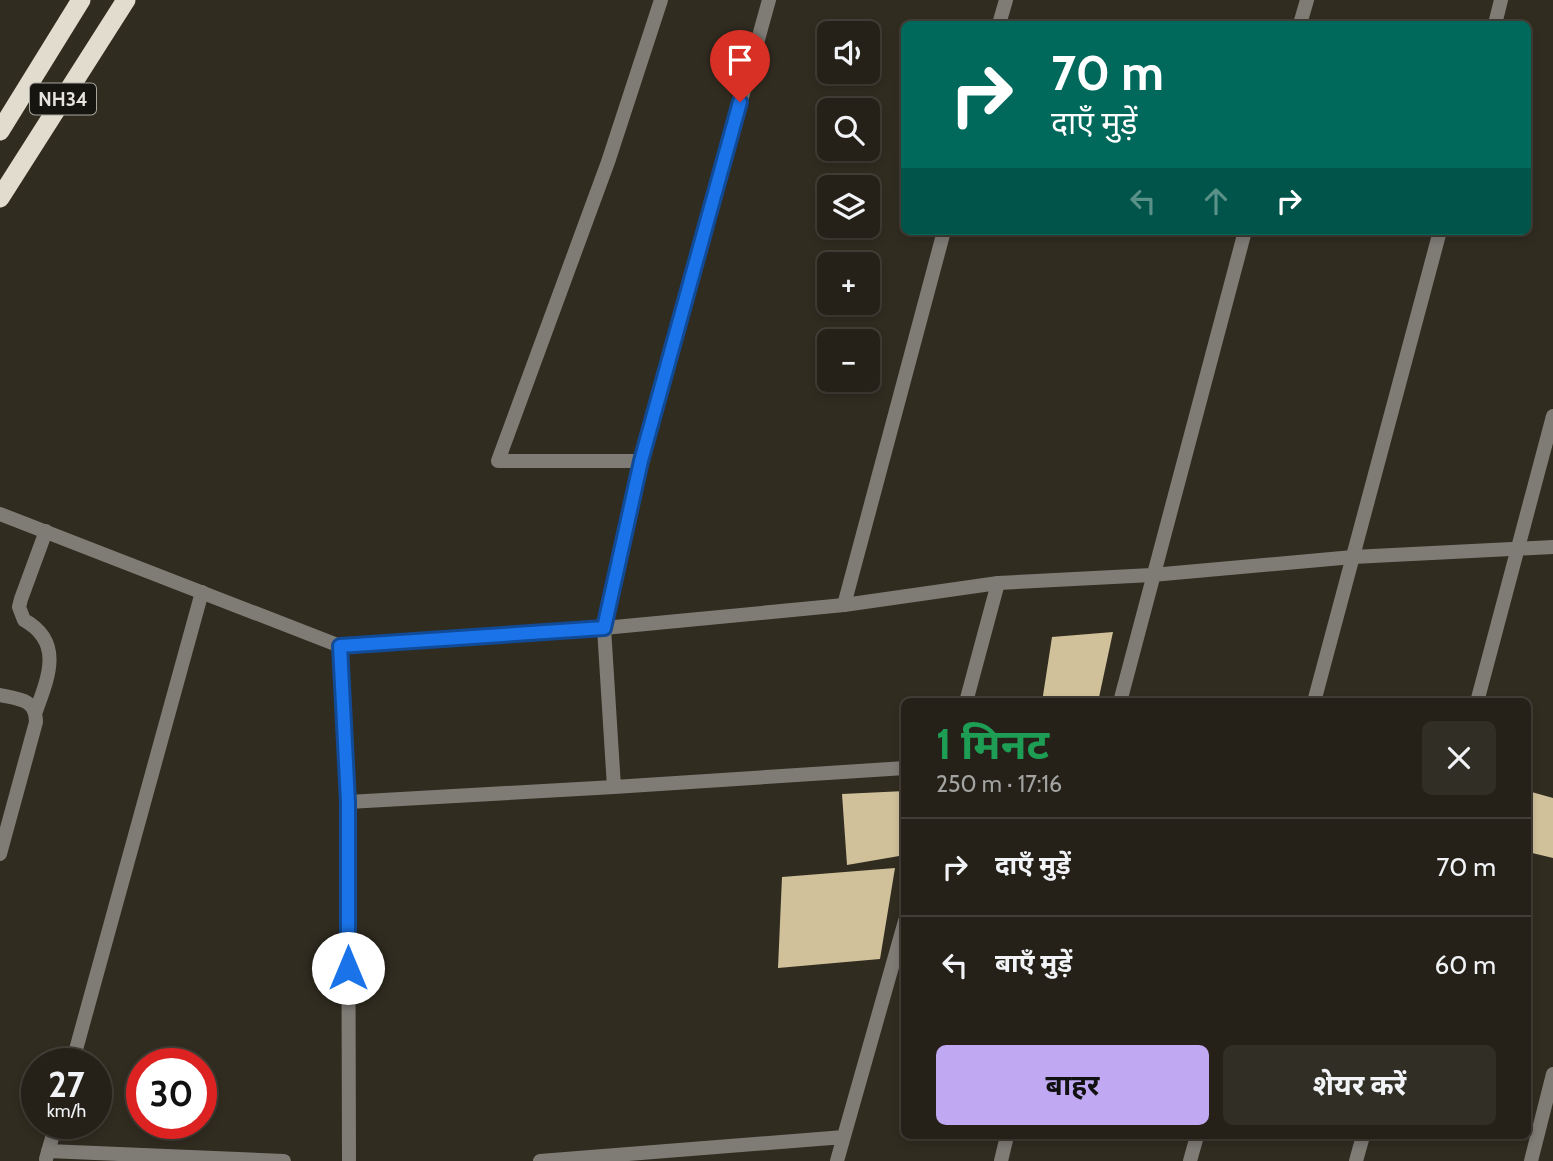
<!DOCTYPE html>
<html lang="hi">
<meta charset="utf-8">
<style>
body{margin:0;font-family:Cabin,"Noto Sans Devanagari",sans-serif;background:#312e25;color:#f1f3f6;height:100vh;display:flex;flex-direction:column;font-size:26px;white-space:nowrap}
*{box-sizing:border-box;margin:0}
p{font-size:23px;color:#a3a3a2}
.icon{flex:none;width:38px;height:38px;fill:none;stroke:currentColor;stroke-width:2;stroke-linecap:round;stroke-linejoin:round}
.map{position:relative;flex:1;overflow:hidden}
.sheet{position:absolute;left:901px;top:698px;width:630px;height:441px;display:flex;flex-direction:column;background:#252118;border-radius:10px;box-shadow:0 4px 10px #0003,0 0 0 2px #423e37}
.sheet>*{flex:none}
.guide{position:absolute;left:901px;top:21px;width:630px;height:214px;border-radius:10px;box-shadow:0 4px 10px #0003,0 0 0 2px #423e37;background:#00695c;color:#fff;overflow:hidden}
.buttons{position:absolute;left:817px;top:21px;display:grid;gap:14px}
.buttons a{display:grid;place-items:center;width:63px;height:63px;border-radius:10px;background:#252118;box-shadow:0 4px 10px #0003,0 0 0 2px #423e37;font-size:35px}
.speed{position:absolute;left:21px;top:1048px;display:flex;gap:14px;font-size:35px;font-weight:700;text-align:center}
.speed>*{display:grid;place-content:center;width:91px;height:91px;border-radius:50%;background:#252118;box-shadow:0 4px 10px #0003,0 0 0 2px #423e37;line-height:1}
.speed small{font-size:18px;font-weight:400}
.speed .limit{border:10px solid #d22;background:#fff;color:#111}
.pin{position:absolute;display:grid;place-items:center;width:60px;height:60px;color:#fff;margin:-72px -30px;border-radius:50% 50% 50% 0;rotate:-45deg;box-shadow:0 0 7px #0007}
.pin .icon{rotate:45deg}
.me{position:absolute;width:77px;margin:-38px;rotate:0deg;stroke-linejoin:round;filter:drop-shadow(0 0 5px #0008)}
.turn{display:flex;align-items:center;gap:24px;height:147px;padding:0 35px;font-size:32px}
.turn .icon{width:91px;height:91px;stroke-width:2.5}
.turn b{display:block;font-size:49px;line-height:60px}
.lanes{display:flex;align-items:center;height:66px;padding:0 35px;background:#0003;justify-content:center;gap:35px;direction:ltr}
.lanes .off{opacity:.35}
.round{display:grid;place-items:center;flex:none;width:74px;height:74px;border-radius:10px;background:#312e25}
.head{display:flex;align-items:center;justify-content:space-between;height:119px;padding:0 35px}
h1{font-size:42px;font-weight:700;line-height:52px;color:#1e9e55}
.primary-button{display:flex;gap:14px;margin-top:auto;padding:14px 35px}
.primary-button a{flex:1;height:80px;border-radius:10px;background:#c1a8f3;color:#111;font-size:28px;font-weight:700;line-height:80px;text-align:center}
.primary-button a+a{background:#312e25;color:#f1f3f6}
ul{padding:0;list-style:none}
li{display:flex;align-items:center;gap:21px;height:98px;padding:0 35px;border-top:2px solid #423e37}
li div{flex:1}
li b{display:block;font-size:26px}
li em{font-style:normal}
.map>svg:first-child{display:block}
.building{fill:#d0c19a}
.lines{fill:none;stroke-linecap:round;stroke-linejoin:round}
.minor{stroke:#7f7c76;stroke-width:14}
.tertiary{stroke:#7f7c76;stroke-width:14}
.trunk{stroke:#e2dcce;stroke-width:19}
.route-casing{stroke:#114b97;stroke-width:18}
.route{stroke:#1a73e8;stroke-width:12}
.labels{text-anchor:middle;stroke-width:7;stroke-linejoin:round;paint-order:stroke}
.shield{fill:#17150f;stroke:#a9a69f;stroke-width:2}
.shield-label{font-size:19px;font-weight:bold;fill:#e7e4dd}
</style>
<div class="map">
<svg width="1553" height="1161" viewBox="0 0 1553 1161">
<rect width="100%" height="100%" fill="#312c20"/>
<path class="building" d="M1113,632L1098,702H1042L1052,637Z
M905,791V855L847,865L842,794Z
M1528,791L1553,798V858L1528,852Z
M895,868L880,959L778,968L782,877Z"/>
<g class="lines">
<path class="minor" d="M999,24L1006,0
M1300,24L1307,0
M1495,24L1501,0
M641,461H498L608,162L661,0
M844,605L944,231
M340,646L348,802L349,1161
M0,695C19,699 36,699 36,722L0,854
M966,702L998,583
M1120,702L1245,231
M1314,702L1440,231
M1477,702L1553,416
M36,711C48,678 64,642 24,620L19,607L21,599L46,531
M614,787L604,628L641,461L769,0
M348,802L614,787L905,768
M72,1064L202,592
M48,1151L284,1161
M46,1159L56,1124
M540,1161L844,1137
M837,1161L905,921
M1001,1161L1007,1136
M1190,1161L1197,1136
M1356,1161L1363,1136
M1531,1161L1553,1074"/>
<path class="tertiary" d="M0,514L340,646L604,628L844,605L998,583L1152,575L1353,557L1553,547"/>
<path class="trunk" d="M0,131L81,0
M0,198L126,0"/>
</g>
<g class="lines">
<g class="route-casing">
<path id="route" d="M348,968V802L340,646L604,628L641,461L740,102"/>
</g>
<use href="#route" class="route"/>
</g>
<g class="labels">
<rect class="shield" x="30" y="83.5" width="66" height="31" rx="5"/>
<g class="shield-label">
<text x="63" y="106">NH34</text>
</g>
</g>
</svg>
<div class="buttons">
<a><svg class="icon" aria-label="sound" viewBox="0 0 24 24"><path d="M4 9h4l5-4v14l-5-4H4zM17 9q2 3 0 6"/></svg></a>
<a><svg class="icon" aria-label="search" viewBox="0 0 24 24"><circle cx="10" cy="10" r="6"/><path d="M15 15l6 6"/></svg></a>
<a><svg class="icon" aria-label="layers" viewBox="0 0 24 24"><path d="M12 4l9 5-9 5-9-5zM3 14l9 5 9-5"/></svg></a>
<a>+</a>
<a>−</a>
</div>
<div class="speed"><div>27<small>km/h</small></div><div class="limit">30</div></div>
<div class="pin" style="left:740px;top:102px;background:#d93025"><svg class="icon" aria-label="arrive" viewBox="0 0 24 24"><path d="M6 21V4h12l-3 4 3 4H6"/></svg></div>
<svg class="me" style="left:348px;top:968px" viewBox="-20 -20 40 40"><circle r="19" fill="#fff"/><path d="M0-13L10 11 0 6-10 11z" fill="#1a73e8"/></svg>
<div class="guide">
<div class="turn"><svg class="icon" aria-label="right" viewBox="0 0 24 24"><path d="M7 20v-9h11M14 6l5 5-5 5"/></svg><div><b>70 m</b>दाएँ मुड़ें</div></div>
<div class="lanes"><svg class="icon off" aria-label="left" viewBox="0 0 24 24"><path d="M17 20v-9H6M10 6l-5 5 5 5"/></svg><svg class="icon off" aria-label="ahead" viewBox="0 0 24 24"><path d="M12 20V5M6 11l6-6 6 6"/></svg><svg class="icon" aria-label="right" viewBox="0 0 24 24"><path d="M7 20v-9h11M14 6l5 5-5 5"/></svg></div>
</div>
<section class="sheet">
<div class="head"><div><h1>1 मिनट</h1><p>250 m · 17:16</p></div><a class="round"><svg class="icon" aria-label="close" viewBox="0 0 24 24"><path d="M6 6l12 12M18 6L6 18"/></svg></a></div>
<ul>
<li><svg class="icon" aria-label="right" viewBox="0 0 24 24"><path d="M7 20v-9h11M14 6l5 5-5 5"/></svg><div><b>दाएँ मुड़ें</b></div><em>70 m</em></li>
<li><svg class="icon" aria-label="left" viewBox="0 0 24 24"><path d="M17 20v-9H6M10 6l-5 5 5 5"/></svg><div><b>बाएँ मुड़ें</b></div><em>60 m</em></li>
</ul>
<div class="primary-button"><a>बाहर</a><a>शेयर करें</a></div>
</section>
</div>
